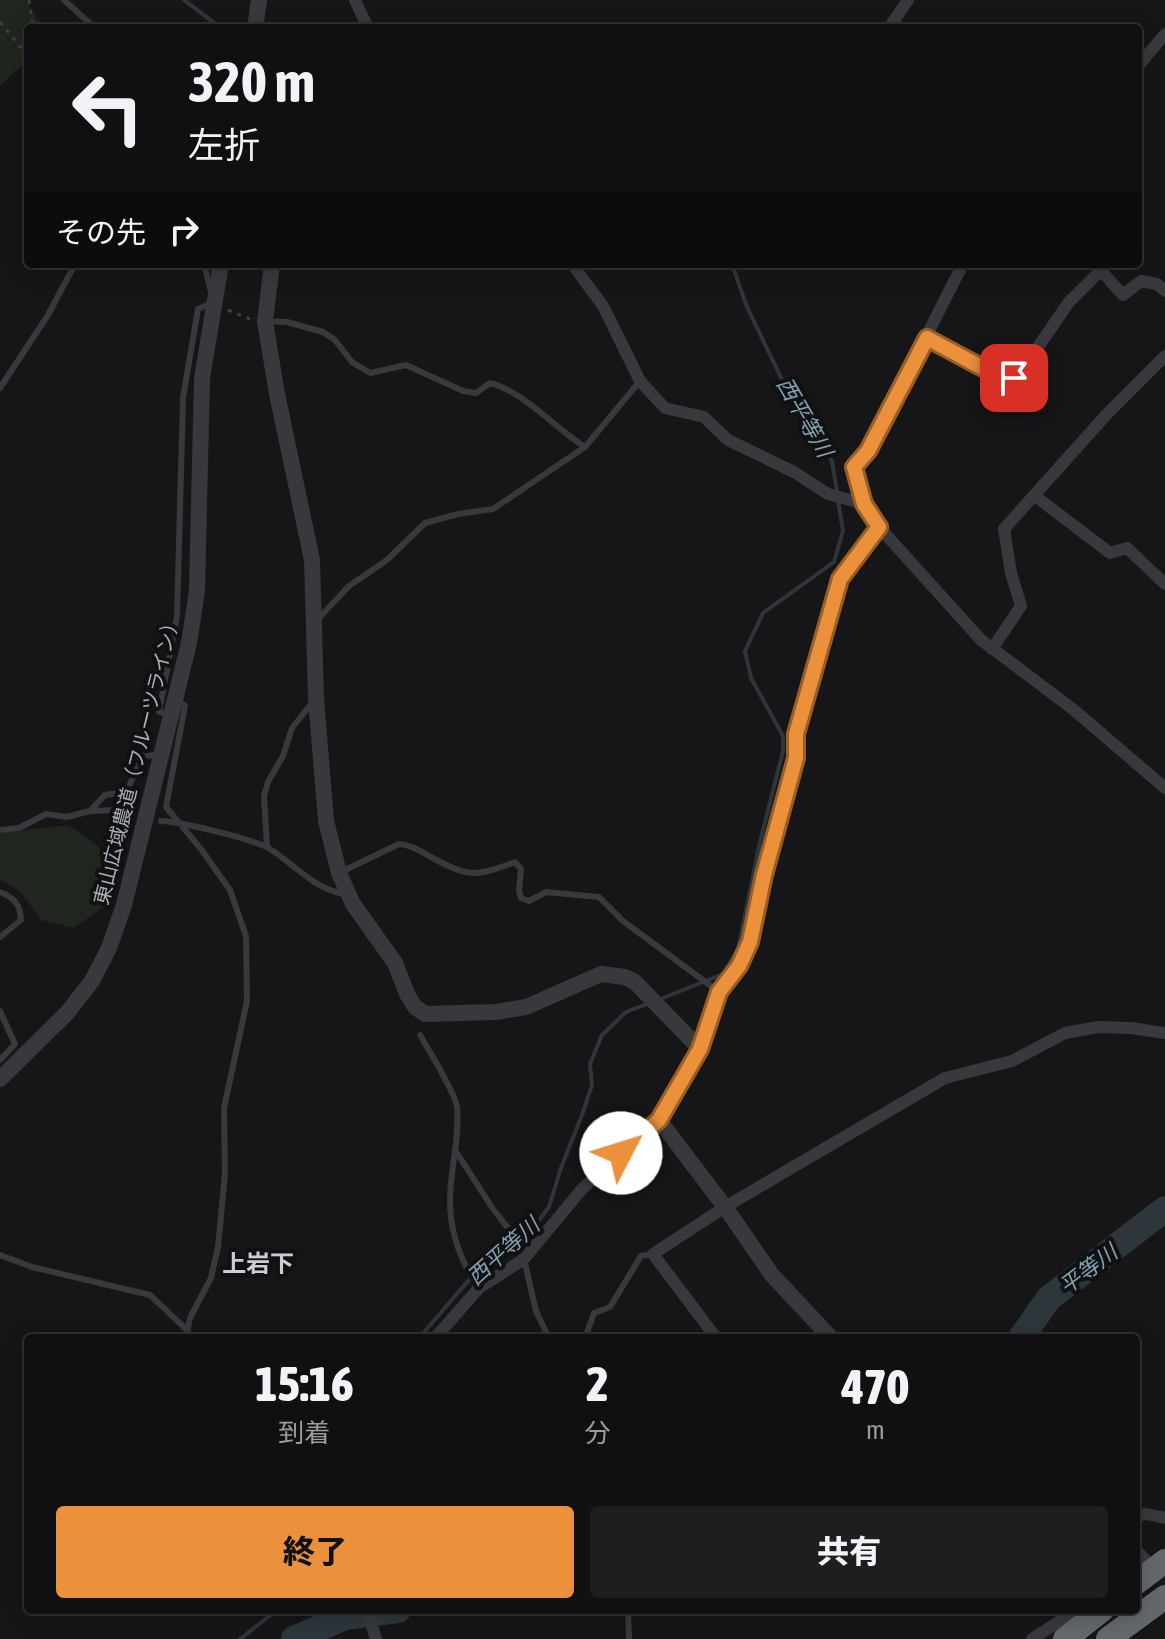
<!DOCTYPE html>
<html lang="ja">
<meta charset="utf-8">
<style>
body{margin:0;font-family:"Asap Condensed","Noto Sans JP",sans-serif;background:#1e1e20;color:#f1f3f6;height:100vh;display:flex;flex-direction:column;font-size:30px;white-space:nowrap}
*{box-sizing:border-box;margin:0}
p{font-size:26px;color:#9c9d9f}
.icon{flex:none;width:44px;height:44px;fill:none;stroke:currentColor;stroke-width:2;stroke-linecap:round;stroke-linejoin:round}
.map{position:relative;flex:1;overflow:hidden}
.drawer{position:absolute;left:24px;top:1334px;width:1116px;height:280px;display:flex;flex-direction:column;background:#101012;border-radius:8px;box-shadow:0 4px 20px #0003,0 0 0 2px #303032}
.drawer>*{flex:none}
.guide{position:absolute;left:24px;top:24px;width:1118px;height:244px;border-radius:8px;box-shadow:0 4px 20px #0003,0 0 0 2px #303032;background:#101012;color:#f1f3f6;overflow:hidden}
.pin{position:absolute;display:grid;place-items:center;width:68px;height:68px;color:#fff;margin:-34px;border-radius:16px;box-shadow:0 4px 12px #0006}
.me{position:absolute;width:88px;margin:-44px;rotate:50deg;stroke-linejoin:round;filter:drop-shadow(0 0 6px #0008)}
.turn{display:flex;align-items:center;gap:28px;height:168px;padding:0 32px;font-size:36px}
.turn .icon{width:104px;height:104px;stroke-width:2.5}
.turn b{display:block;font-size:56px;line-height:68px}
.then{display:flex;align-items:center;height:76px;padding:0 32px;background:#0003;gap:16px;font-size:30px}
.eta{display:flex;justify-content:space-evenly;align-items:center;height:136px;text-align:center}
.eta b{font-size:48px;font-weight:800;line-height:56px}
.action{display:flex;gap:16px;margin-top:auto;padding:16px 32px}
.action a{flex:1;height:92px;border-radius:8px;background:#eb903b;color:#111;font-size:32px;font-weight:800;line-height:92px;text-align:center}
.action a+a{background:#1e1e20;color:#f1f3f6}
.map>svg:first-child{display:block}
.green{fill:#1e261e}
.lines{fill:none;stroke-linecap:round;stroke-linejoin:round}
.stream{stroke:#2d373b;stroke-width:4}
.river{stroke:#2d373b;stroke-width:26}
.path{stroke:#3d4044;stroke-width:3;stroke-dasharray:4 6;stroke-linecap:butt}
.service{stroke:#37393d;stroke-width:6}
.minor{stroke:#37393d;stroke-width:12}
.tertiary{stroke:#37393d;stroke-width:16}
.motorway{stroke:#63686d;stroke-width:24}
.route-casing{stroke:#995e26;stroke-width:20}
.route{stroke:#eb903b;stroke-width:14}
.labels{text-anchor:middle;stroke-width:8;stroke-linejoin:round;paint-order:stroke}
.street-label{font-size:20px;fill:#a8b0b7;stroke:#111113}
.water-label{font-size:22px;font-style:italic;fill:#81a3b1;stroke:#111113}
.quarter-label{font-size:24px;font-weight:bold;fill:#c9ced4;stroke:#111113}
</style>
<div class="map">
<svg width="1165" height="1639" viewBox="0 0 1165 1639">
<rect width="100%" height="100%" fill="#161618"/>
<path class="green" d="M0,0H26L43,28H28V64L18,69L0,86Z
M68,825C104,848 114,854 114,899L74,928L41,920L20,891L0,880V833Z"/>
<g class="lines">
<path class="stream" d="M184,0L221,28
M732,264L747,307L787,390L832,461L837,492
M658,1000L723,974L738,949L760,842L783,751V736L751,678L745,651L763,613L834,562L843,531L838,501
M419,1338L468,1281L530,1232L549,1207L561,1168L582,1115L592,1085L590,1064L602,1035L626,1012L650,1003
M240,1639L277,1610"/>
<path class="river" d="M1021,1338L1049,1298L1165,1209
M294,1639L345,1617L398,1610"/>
<path class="path" d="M29,0L33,28
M0,22L23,50H28
M228,310L250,319"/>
<path class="service" d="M64,0L95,28
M204,264L211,292
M266,321L287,322L323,332L335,340L352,362L370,373L406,365L463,391L476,393L490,383C523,391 555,428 585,447
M0,388L48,315L75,264
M317,620L349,586L387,560L425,523L458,514L493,509L585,447L640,381
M176,698L185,706L166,807L201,849L230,890L246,936L247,1001L224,1108L225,1174L218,1247L211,1278L190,1318L186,1338
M169,714L159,712L177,616L183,398L198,309L210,304
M91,810L105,795L126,792L144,755L158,756
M161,821C181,822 254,839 270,849C294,864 314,889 344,894
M0,830L19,828L46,814L67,817L90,811L118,810
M267,846L264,796L268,782L283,756L292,728L312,703
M339,873L399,844C411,845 419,850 429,856C468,877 473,878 515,862L521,869L519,891L521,898L529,901L546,892L599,897L623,921L719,992
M0,892C15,898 20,904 21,920L0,937
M0,1011L15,1044L0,1060
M420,1035C429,1051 455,1092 457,1107C460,1139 450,1169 450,1200C450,1232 461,1262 478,1287
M457,1153L493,1209L508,1228V1239L524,1259L536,1311L549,1338
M0,1255L32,1267L150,1295L187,1330
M585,1338L594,1313L610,1307L641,1256L653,1254
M628,1610L629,1639"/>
<path class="minor" d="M355,0L368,28
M889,28L908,0
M1138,66L1165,34
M572,264L603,306L640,381L665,408L704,417L728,440L794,472L828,494L864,504L879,527L981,640L1074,710L1165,788
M1095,264L1123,295L1141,281L1157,284L1165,291
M927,338L994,374C1005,379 1010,380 1020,373L1069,302L1101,270
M1035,496L1110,553L1127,548L1165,584
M864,504L854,467L868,451L963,264
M992,649L1021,606L1011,573L1004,529L1106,415L1165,356
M700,1049L719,992L739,966L750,942L764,875L796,758V734L840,579L879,527
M435,1338L479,1288L524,1259L582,1189L659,1120
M710,1338L714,1335L653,1254L725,1207L945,1078L1012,1061L1065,1033L1098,1027L1131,1028L1165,1033
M1136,1516L1146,1514L1165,1518
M367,1610L376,1639
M1032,1639L1077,1610"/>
<path class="tertiary" d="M255,28L259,0
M272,264L265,321L277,394L312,560L316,698L326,821L339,873L353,904L395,963L408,996L415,1007L425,1014L496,1012L526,1007L601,974L625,977L635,982L700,1049L659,1120L725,1207L772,1275L831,1338
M0,1079L67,1013L92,981L109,948L124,905L189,643L197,591L202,378L221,264
M1136,1553L1152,1570"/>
<path class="motorway" d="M1136,1583L1165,1561
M1065,1639L1102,1610
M1108,1639L1165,1597"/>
</g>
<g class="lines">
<g class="route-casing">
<path id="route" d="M621,1153L659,1120L700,1049L719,992L739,966L750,942L764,875L796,758V734L840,579L879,527L864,504L854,467L868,451L927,338L994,374L1005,379L1014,378"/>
</g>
<use href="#route" class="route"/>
</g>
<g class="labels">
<g class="street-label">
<text transform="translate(137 759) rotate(-76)" y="7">東山広域農道（フルーツライン）</text>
</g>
<g class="water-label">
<text transform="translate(805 417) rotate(60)" y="8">西平等川</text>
<text transform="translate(503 1251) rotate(-42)" y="8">西平等川</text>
<text transform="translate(1088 1269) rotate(-37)" y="8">平等川</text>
</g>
<g class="quarter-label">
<text x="258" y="1272">上岩下</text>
</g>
</g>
</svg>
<div class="pin" style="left:1014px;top:378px;background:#d93025"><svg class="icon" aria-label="arrive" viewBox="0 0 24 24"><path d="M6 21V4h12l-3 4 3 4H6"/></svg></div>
<svg class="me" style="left:621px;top:1153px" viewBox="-20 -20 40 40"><circle r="19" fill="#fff"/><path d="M0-13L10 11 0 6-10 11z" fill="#eb903b"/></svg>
<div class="guide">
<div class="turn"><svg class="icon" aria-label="left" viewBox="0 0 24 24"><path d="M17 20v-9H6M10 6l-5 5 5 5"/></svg><div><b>320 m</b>左折</div></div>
<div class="then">その先<svg class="icon" aria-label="right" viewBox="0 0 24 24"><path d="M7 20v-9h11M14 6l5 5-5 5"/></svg></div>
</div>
<section class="drawer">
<div class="eta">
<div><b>15:16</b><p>到着</p></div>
<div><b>2</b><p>分</p></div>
<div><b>470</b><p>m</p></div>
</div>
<div class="action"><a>終了</a><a>共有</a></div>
</section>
</div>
